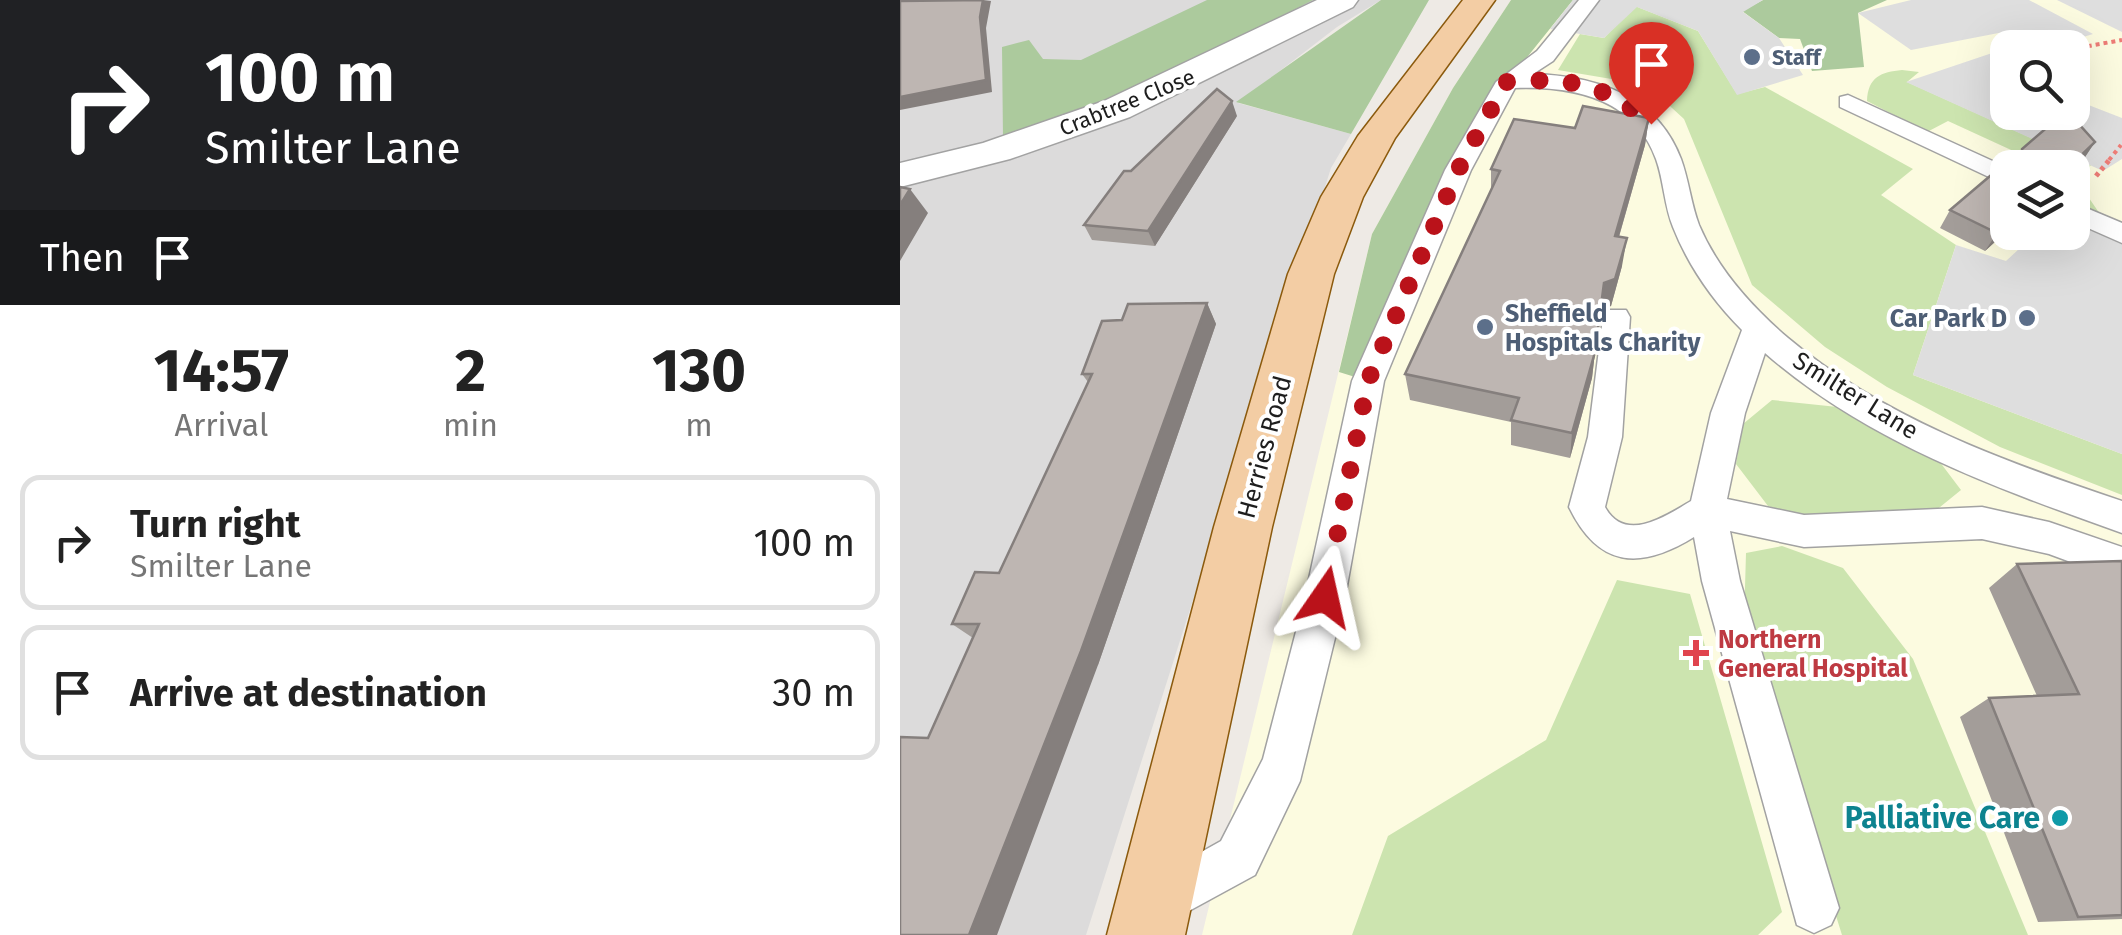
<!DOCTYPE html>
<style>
body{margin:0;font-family:"Fira Sans",sans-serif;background:#f6f6f6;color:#222;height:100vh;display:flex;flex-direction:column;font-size:38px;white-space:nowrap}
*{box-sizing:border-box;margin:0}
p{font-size:32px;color:#767676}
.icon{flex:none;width:55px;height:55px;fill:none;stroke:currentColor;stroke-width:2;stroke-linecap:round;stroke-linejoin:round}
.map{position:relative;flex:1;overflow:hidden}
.sheet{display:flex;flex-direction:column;background:#fff;width:900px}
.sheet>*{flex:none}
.guide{background:#202124;color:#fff;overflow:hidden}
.tools{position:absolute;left:1090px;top:30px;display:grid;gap:20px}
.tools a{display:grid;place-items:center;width:100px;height:100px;border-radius:20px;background:#fff;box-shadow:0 10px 40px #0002;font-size:50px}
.pin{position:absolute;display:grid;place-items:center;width:85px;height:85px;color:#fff;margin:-102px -42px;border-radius:50% 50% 50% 0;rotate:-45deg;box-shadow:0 0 10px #0007}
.pin .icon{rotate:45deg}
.me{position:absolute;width:110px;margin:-55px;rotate:11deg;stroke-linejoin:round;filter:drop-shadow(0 0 8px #0008)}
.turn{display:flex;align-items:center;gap:35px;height:210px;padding:0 40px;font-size:45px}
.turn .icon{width:130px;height:130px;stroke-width:2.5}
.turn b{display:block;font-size:70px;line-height:85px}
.then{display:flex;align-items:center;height:95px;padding:0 40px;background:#0003;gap:20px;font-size:38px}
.eta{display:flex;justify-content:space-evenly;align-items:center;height:170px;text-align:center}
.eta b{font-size:60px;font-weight:700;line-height:70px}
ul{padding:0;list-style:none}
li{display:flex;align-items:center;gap:30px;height:135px;margin:0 20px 15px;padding:0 20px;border:5px solid #e0e0e0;border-radius:20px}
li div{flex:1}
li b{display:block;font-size:38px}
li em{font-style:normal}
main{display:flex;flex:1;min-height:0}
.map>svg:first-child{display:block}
.residential{fill:#dcdbdb}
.education{fill:#fcfbe0;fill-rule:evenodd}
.grass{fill:#cce4af}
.forest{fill:#acca9d}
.parking{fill:#dedede}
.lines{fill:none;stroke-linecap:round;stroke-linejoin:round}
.service-casing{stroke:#a2a2a2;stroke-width:3}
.minor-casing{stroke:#a2a2a2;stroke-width:3}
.primary-casing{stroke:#8b5a0d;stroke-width:3}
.path-far1{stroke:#ed7c76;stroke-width:4;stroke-dasharray:4 4;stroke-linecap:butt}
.path{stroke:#ed7c76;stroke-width:5;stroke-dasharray:4 4;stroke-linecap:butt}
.service{fill:#fff;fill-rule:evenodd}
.minor{fill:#fff;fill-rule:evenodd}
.primary{fill:#f3cda4;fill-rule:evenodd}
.wall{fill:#a39d99}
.shaded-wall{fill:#857f7d}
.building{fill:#beb6b2;stroke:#857f7d;stroke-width:2.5}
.route{stroke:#ba121a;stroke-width:18;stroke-dasharray:0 32.4}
.service-dot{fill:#5c6f8a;stroke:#fff;stroke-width:4}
.health-dot{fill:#e0444e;stroke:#fff;stroke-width:4}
.culture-dot{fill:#0f9aa8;stroke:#fff;stroke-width:4}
.labels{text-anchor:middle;stroke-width:8;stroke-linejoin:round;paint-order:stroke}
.far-service-label{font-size:22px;font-weight:bold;fill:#4e5e75;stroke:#fff;text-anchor:start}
.far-street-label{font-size:22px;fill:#1e1e1e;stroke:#fff}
.service-label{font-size:25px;font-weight:bold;fill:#4e5e75;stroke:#fff;text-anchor:start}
.street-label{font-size:25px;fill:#1e1e1e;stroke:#fff}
.health-label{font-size:25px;font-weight:bold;fill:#be3a42;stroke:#fff;text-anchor:start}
.near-culture-label{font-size:30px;font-weight:bold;fill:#0d838f;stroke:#fff;text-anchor:end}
</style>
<main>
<section class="sheet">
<div class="guide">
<div class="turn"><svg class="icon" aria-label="right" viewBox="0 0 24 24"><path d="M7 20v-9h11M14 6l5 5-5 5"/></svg><div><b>100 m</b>Smilter Lane</div></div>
<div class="then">Then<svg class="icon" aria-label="arrive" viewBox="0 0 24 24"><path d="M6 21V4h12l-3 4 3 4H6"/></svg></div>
</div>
<div class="eta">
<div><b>14:57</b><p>Arrival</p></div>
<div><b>2</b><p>min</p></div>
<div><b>130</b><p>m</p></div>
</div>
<ul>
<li><svg class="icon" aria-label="right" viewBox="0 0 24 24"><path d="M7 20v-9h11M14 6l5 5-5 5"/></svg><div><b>Turn right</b><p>Smilter Lane</p></div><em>100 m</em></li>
<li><svg class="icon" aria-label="arrive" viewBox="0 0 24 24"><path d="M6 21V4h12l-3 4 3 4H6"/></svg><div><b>Arrive at destination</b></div><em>30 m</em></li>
</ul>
</section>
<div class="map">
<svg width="1222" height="935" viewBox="0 0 1222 935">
<rect width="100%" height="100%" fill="#eeeae5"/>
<path class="residential" d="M0,0H481L437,27L338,103L451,134L431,168L186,935H0Z"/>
<path class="education" d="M611,0H1222V935H302L472,234L553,88ZM1108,48H1172V112H1108ZM1108,168H1172V232H1108Z"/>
<path class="grass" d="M735,6L798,31L837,94L865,87L1013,169L981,195L1056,245L1013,375L1222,454V495L1100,447L987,387L925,347L852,285L784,119L747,85L658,70L680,34L704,38Z
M1002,70L1019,72L1007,82L1191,165L1178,182L1202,217L1173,203L1172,168L1137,162L1048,121L1027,132L967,101C968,77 981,72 1002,70Z
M872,400L947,408L1030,449L1061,490L1029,516L908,520L868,506L836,464L843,424Z
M882,546L943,568L1013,659L1128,935H942L844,622L846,553Z
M717,580L790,594L882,912L858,935H452L488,836L646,740Z"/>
<path class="forest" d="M307,0H413L217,101L103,139L102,47L129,40L143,59L181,60Z
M481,0H529L451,134L336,102Z
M611,0H673L607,82L468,381L439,372L472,234L553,88Z
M863,0H987L958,13L964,67L912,71L900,39L879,38L842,11Z"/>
<path class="parking" d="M673,0H863L843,12L879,38L903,75L837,95L798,31L737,7L704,38L650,29Z
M1011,0H1129L1193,34L1151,47H1109L1114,30L1011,50L958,13Z
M1157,0H1222V32Z
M1107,48L1108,112H1172L1173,99L1222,118V159L1203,171L1006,82Z
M1173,212L1222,233V454L1013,375L1056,245L1106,261L1133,236L1128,233L1172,232Z"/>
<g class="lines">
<g class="service-casing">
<path id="service" d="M679,0H699L653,61L633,74C696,76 757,95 781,159C789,181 791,204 799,225C818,270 852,307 888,338C983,418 1105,462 1222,501V533C1096,488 967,442 865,353L845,413L827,499L904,515L1082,507L1149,522L1222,547V581L1149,554L1082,539L904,547L830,531L840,581L939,908L931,925L914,933L897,925L802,581L794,537C739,571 698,567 669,507L688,437L704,310H726L730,317L722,437L705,507C725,544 766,516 791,501L811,413L842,330C813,301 788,265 773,227C764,205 764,181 756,159C734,98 673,86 615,88L571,170L484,381L445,597L400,781L355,875L254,930L237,922L229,905L237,888L321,841L363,759L405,597L452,381L545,170L596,82L637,51Z
M948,95L1108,168V186L940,107V97Z
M1172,202L1222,223V243L1172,221Z"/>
</g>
<g class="minor-casing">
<path id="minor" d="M417,0H458L453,7L230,117L110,159L0,187V163L83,143L204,101Z"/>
</g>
<g class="primary-casing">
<path id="primary" d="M563,0H595L495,138L463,197L434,274L372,527L285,935H207L314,527L388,274L421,197L458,136Z"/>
</g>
<path class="path-far1" d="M1120,46L1128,48
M1172,49L1222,40
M1209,160L1221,145"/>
<path class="path" d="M1196,176L1211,158"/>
<use href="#service" class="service"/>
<use href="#minor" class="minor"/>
<use href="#primary" class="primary"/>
</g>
<path class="wall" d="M1165,112H1168L1195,142L1183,160L1172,170V168H1108V230L1085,251L1040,228L1050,210L1103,165L1111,167L1122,149Z
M337,116L255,246L192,240L184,225L231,171Z
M749,118L745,145L719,237L722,266L711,306L700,309L692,378L670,458L611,445V422L510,400L505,374L591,191V169L675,128Z
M307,303L316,324L198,665L28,738L73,638L52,624L99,573L188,382L182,374L222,320Z
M1222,561V919L1138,922L1060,717L1089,698L1137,696L1089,588L1117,564Z"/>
<path class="shaded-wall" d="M83,0L91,1L86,28L92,92L0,110V97L80,17Z
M332,101L337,116L255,246L248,231Z
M749,118L745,145L711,264L715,236Z
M1195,142L1183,160L1172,170V168H1168Z
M10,189L28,213L0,261V205Z
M1108,223V230L1085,251L1097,233Z
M727,238L722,266L711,306L700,310L704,283Z
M307,303L316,324L198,665L97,935H69Z
M695,352L692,378L670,458L672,433Z"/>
<path class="building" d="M83,0L80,17L86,80L0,97V1Z
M317,89L332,101L248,231L184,225L224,171H231Z
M683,106L749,118L715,236L727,238L715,279L704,283L695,352L672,433L611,420L619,398L505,374L600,171L591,169L614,119L675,128Z
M1165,112H1168L1195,142L1168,168H1122V149Z
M1103,165L1112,168H1108V223L1097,233L1050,210Z
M0,187L10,189L0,205Z
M307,303L181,651L69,935H0V737L28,738L79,624H52L75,572L99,573L192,374H182L202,321L222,320L228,304Z
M1222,561V915L1178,917L1089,698L1179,694L1117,564Z"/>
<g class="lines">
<path class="route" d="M425,597L468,381L558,170L606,82C669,77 702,82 751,124"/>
</g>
<g class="service-dot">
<circle cx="852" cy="57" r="10"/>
<circle cx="1127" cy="318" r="10"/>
<circle cx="585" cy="327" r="10"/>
</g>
<path class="health-dot" d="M791 638h10v10h10v10h-10v10h-10v-10h-10v-10h10z"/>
<circle class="culture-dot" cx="1160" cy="818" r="10"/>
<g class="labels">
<g class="far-service-label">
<text x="872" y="65">Staff</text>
</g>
<g class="far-street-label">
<text transform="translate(227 102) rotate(-22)" y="8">Crabtree Close</text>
</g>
<g class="service-label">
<text x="605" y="322">Sheffield<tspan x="605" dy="29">Hospitals Charity</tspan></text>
<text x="1107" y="327" text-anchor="end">Car Park D</text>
</g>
<g class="street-label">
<text transform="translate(956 395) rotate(32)" y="9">Smilter Lane</text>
<text transform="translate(364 447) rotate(-75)" y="9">Herries Road</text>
</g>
<g class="health-label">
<text x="818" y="648">Northern<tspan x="818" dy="29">General Hospital</tspan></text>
</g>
<g class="near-culture-label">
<text x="1140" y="828">Palliative Care</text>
</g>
</g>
</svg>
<div class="tools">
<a><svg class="icon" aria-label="search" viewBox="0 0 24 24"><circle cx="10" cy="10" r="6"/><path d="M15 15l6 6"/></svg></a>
<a><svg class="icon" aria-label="layers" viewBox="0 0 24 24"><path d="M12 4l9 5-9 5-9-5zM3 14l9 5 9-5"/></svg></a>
</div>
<div class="pin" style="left:751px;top:124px;background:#d93025"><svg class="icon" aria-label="arrive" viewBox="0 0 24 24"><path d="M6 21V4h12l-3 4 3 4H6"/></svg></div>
<svg class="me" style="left:425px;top:597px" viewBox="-20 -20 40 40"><path d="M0-17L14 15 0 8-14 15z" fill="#ba121a" stroke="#fff" stroke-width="4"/></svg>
</div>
</main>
